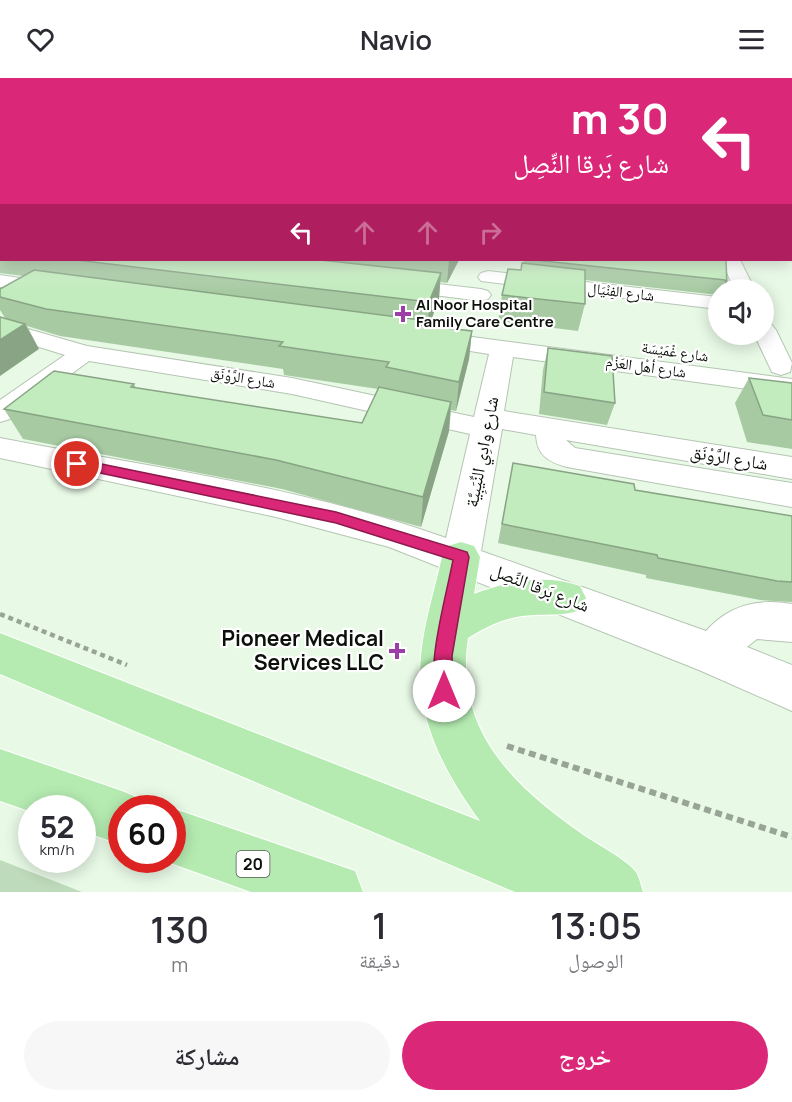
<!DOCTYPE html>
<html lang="ar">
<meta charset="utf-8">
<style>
body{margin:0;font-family:Manrope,"Noto Naskh Arabic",sans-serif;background:#f7f7f7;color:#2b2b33;direction:rtl;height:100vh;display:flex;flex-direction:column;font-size:22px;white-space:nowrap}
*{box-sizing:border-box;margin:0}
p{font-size:20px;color:#7c7c81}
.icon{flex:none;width:33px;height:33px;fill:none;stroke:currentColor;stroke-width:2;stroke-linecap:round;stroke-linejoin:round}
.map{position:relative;height:814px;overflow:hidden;direction:ltr}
.side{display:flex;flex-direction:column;background:#fff;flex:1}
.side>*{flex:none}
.banner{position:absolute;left:0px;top:0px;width:792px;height:183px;box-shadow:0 3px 15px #0003;direction:rtl;background:#db2777;color:#fff;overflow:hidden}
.buttons{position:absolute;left:708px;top:201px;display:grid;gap:12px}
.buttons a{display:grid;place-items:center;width:66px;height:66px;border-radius:50%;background:#fff;box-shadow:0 3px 15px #0003;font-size:30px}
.speed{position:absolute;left:18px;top:717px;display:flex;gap:12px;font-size:30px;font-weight:700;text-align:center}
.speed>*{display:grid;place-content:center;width:78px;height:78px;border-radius:50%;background:#fff;box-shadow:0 3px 15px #0003;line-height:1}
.speed small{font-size:15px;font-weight:400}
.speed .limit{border:9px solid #d22;background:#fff;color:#111}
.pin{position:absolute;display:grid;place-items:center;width:51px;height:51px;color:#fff;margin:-26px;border:3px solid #fff;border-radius:50%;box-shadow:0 2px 6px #0007}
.me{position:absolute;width:66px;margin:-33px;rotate:0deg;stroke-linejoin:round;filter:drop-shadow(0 0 4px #0008)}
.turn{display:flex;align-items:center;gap:21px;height:126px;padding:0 24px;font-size:27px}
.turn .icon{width:78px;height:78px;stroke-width:2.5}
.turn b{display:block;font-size:42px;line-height:51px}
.lanes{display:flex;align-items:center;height:57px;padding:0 24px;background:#0003;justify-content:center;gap:30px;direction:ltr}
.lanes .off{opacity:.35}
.eta{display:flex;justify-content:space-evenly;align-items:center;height:102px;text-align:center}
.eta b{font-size:36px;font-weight:600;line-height:42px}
.primary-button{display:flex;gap:12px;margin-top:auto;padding:12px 24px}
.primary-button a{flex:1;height:69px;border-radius:36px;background:#db2777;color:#fff;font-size:24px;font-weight:600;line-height:69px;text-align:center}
.primary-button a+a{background:#f7f7f7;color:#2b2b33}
header{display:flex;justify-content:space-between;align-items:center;height:78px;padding:0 24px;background:#fff;font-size:27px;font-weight:600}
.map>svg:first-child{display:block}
.green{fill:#bedbbb}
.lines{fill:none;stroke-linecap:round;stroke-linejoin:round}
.minor-casing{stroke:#b5c5b3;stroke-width:2}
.major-casing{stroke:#fff;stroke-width:2}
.path-far1{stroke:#98a596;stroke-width:4.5;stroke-dasharray:5 4;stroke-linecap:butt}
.path{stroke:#98a596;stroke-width:6;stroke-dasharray:7 4.5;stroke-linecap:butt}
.minor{fill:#fff;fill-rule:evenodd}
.major{fill:#b5ebb1;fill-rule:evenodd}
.wall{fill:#a7caa3}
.shaded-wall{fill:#88a485}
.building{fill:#c2ebbe;stroke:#88a485;stroke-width:1.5}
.route{fill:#db2777;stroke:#8e194d;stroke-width:1.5}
.poi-dot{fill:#9b3ea8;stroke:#fff;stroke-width:2}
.labels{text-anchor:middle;stroke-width:4.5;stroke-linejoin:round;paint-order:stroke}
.far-street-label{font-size:15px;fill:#0b100a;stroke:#fff}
.far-poi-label{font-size:15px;font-weight:bold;fill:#0b100a;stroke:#fff;text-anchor:start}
.shield{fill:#fff;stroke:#545854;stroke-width:1.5}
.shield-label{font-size:16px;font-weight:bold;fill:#0b100a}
.street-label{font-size:18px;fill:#0b100a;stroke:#fff}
.near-poi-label{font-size:21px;font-weight:bold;fill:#0b100a;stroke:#fff;text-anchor:end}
</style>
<header><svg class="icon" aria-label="menu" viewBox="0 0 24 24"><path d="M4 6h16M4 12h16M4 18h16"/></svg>Navio<svg class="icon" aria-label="heart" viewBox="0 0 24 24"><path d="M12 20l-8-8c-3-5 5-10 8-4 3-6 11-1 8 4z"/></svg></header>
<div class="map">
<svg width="792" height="814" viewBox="0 0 792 814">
<rect width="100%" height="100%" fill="#e8f9e6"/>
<path class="green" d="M0,782L82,814H0Z"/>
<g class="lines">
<g class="minor-casing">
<path id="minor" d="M790,112H792V121H790Z
M790,140H792V150H790Z
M722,182H740L755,212H734Z
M488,193L718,219V231L481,203L478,199L481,195Z
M0,197L55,205L62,207L65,211L62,215L55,217L0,209Z
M394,201L481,211L488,213L491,217L488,221L481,223L387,211L384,207L387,203Z
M0,243L87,268L292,300L474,339L489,276L419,265L415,260L419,255L427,253L792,301V317L513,279L504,333L792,379V401L566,362L575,370L792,405V429L567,389C548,384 537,377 536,357L502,351L481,473L706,553C729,527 758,520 792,526V564L757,561L747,569L792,587V633L699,592L389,469L276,439L0,380V360C149,389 304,409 446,460L470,356L292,316L89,283L10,341L0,344V322L65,277L0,257Z
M764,245L772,247L776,252L792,285L790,294L781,297L772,294L754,256H764Z"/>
</g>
<g class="major-casing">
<path id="major" d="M461,464L474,468L480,479L474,516C508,503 546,496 580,508L586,520L580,532C564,538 550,536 534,537C508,538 489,547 468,560C454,652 513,708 582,756C596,766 624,780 635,793C639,798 641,808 643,814H515L0,596V555L480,743C445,695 415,640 421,578C424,545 435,511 442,479L448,468Z
M0,671L122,713L141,721L145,730H122V767L82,753V730H32V734L0,723Z
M172,730L355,793L363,814H251L162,782H172Z"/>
</g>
<path class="path-far1" d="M0,536L127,587"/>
<path class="path" d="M507,668L792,759"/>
<use href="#minor" class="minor"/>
<use href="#major" class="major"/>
</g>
<path class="wall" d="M0,99H2V182H459L447,205L440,204L439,220L429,249L472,253L469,281L456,333L451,332L449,353L421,449L282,411L23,361L4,331L134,306L136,310L362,345L378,311L284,297L283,291L60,258L27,248L39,271L5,240L0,232V211L24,198L0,195Z
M524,182H726L727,207L725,212H718V217L585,202V226L578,253L498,243L502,217L521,192Z
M548,270L615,325L607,347L539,336L543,292Z
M749,300L792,305V371L747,364L735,325Z
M513,385L635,412L792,438V524L760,522L646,500V497L498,465Z"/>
<path class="shaded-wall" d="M449,182H459L447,205Z
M441,195L439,220L428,251L429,224Z
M25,246L39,271L0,298V262Z
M472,253L469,281L456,333L459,304Z
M451,324L449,353L421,449L423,419Z"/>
<path class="building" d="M0,99H2V172H0Z
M76,182H320L441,195L429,224Z
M534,182H726L727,207L725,202Z
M522,185L585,192V226L502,217L508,191L521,192Z
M34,192L421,242L418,247L472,253L459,304L386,289L389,284L279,268L283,264L46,231L0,219V211Z
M0,239L25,246L0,262Z
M548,270L612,278L615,325L544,314Z
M54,293L134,306L131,309L362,345L379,309L451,324L423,419L276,382L4,331Z
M749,300L792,305V342L763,337Z
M513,385L634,406L635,412L792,438V504L777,503L658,480L657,477L502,446Z"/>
<linearGradient id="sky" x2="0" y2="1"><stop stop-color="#87b8c6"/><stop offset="0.46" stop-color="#f5fcf4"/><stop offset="1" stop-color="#f5fcf4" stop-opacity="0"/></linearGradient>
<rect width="792" height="213" fill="url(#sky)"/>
<path class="route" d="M77,381L336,434L467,474L469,479L452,578L453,613L450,619L444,622L437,619C425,591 447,515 453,482L336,445L72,389L70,386Z"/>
<g class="poi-dot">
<path d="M400 227h6v6h6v6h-6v6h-6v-6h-6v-6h6z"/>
<path d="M394 564h6v6h6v6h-6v6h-6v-6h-6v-6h6z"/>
</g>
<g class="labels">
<g class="far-street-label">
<text transform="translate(621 214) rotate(7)" y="5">شارع الفِنْيَال</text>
<text transform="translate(675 274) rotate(8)" y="5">شارع غْمَيْسَة</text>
<text transform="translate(646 289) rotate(8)" y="5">شارع أهْل العَزْم</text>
<text transform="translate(243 300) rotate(9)" y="5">شارع الرَّوْنَق</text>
</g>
<g class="far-poi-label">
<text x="416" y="232">Al Noor Hospital<tspan x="416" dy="17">Family Care Centre</tspan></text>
</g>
<rect class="shield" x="236.5" y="773" width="33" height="26" rx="4.5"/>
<g class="shield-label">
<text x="253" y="792">20</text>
</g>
<g class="street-label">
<text transform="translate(482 374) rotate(-79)" y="6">شارع وادِي النِّيَبِيَّة</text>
<text transform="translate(729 380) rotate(9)" y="6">شارع الرَّوْنَق</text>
<text transform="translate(540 510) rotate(21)" y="6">شارع بَرقا النِّصِل</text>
</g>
<g class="near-poi-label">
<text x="384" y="568">Pioneer Medical<tspan x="384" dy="24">Services LLC</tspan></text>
</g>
</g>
</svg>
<div class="buttons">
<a><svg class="icon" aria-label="sound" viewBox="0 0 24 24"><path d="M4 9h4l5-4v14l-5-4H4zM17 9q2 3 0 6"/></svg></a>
</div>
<div class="speed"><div>52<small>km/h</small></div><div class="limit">60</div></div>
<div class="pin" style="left:77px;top:386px;background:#d93025"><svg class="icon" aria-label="arrive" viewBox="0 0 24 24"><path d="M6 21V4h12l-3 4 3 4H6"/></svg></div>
<svg class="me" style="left:444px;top:613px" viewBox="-20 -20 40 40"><circle r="19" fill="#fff"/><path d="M0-13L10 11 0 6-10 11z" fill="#db2777"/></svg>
<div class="banner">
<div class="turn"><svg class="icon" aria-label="left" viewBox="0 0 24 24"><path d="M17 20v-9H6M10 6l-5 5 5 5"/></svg><div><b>30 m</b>شارع بَرقا النِّصِل</div></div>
<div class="lanes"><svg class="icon" aria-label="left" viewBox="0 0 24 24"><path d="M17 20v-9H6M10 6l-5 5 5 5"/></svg><svg class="icon off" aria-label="ahead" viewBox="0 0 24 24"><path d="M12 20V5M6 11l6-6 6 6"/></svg><svg class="icon off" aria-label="ahead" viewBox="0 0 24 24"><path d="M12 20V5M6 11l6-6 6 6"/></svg><svg class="icon off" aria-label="right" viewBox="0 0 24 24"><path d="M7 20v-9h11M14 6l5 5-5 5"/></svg></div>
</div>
</div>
<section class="side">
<div class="eta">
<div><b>13:05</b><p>الوصول</p></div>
<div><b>1</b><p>دقيقة</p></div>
<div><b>130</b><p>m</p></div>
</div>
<div class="primary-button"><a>خروج</a><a>مشاركة</a></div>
</section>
